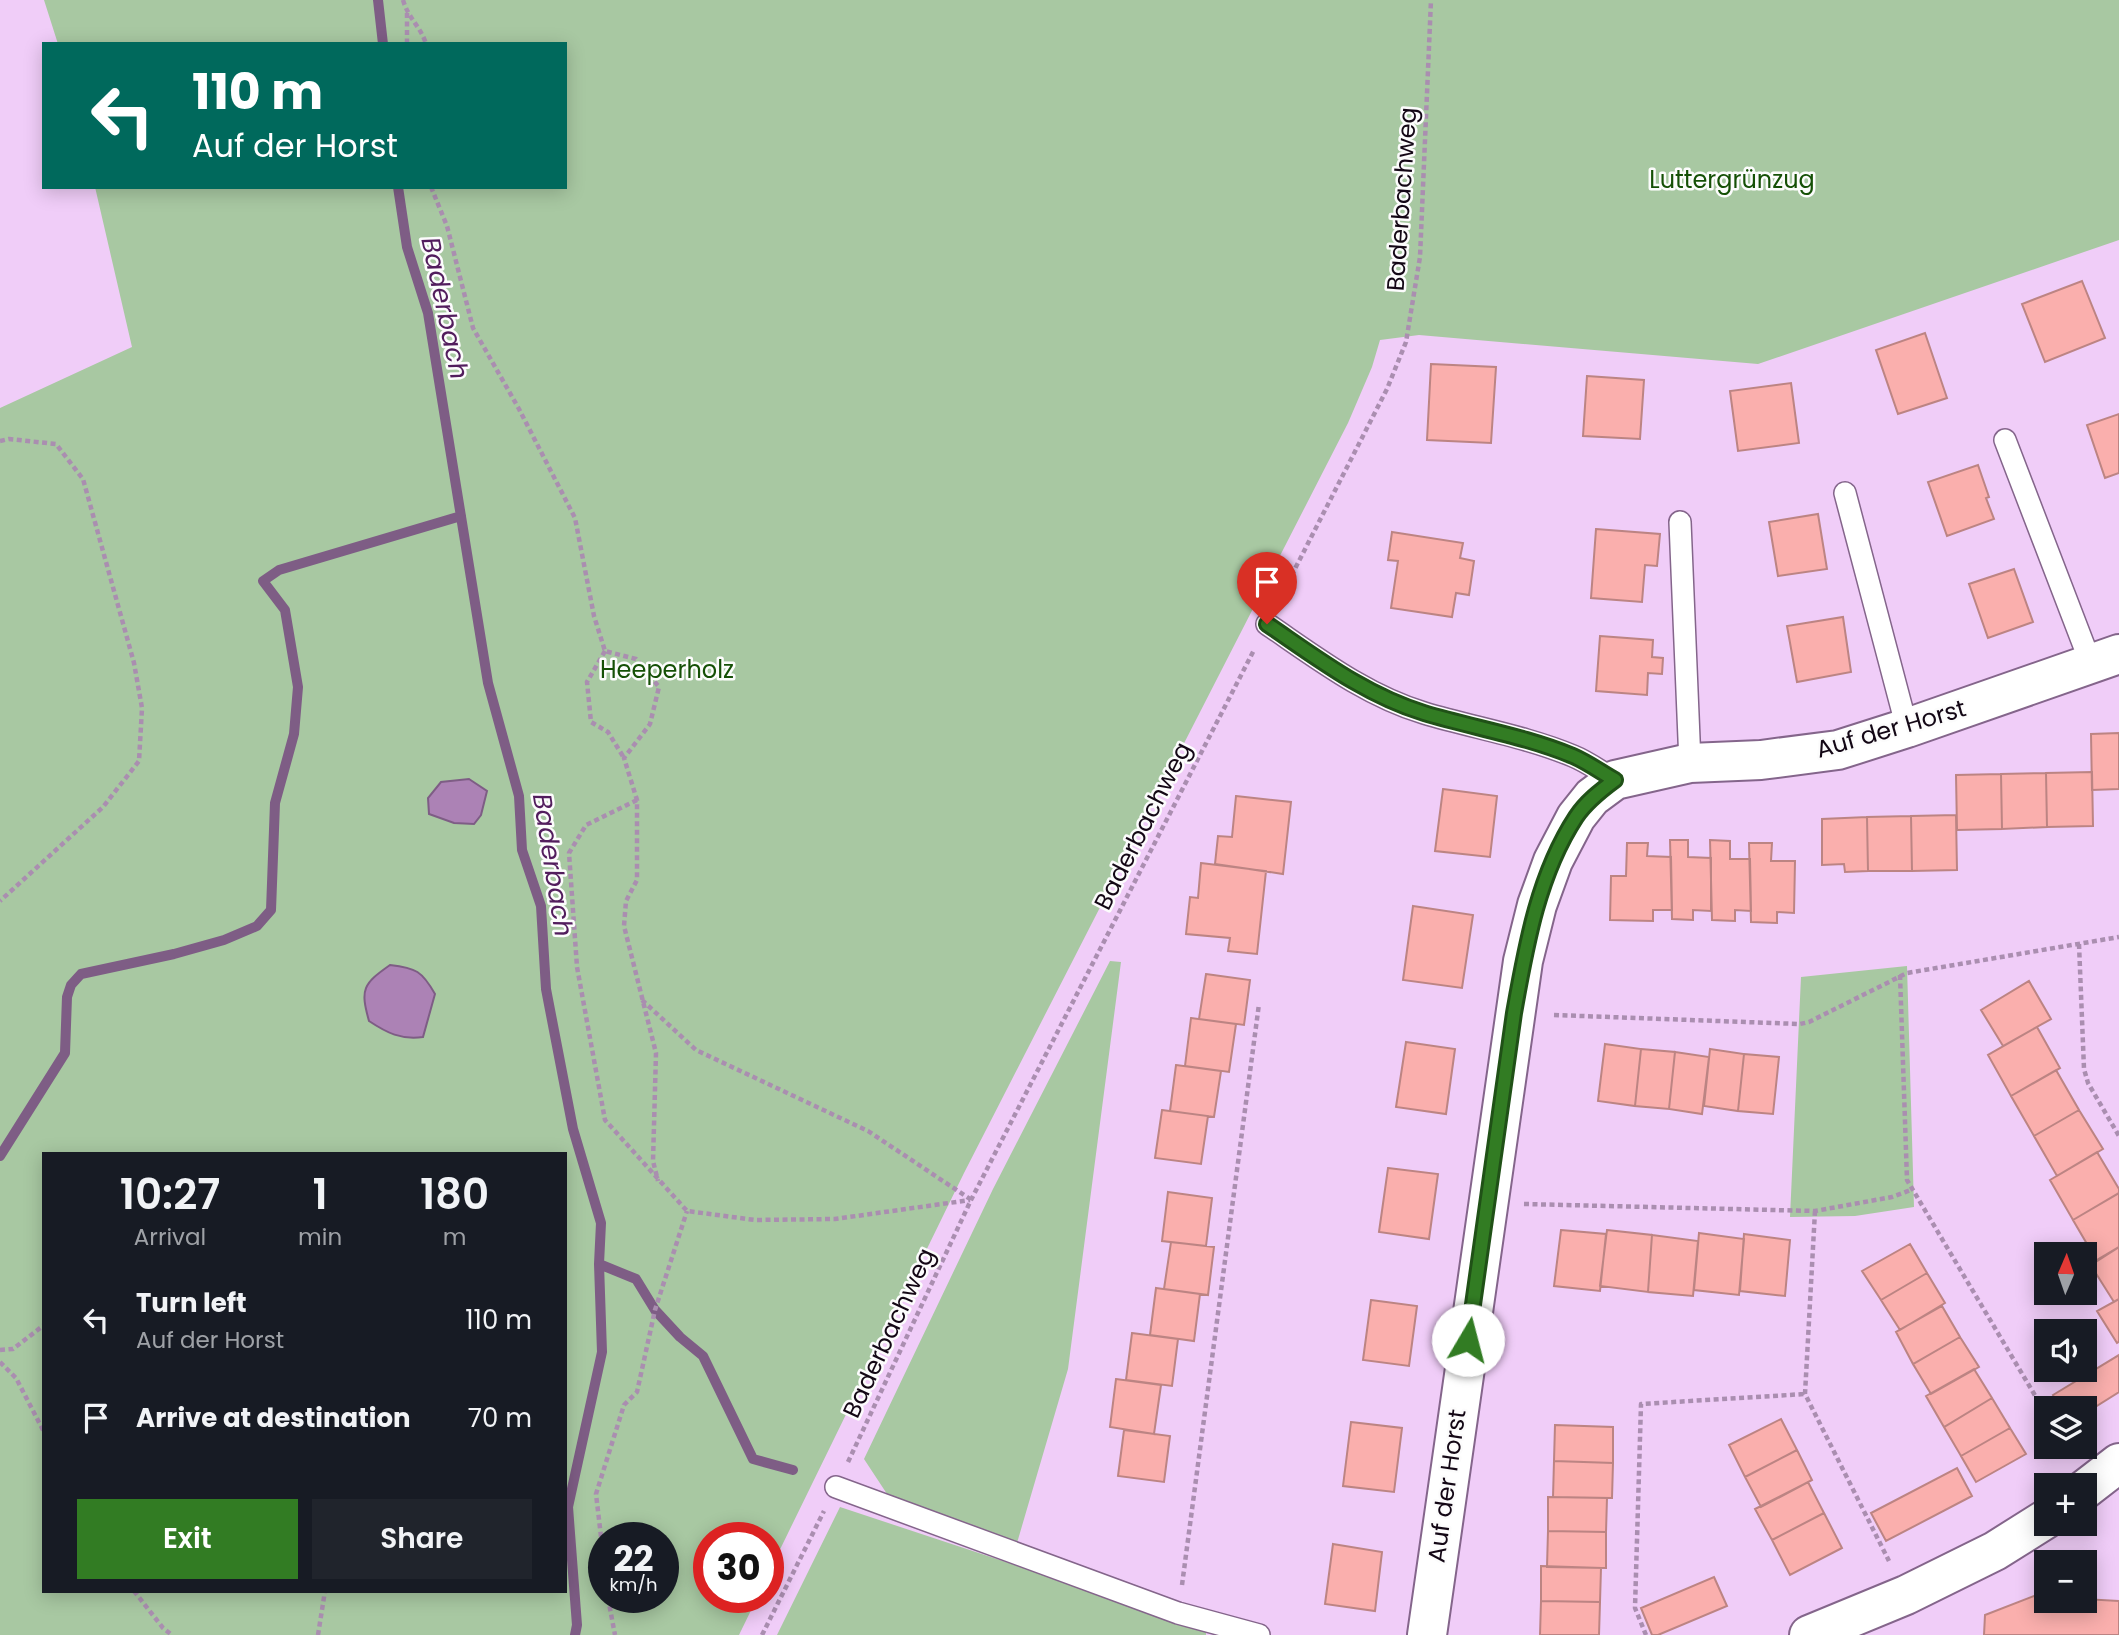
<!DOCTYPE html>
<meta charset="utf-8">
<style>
body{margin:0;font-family:Poppins,sans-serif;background:#20242c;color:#f1f3f6;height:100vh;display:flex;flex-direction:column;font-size:26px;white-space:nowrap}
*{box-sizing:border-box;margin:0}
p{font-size:23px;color:#9ea1a6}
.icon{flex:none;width:38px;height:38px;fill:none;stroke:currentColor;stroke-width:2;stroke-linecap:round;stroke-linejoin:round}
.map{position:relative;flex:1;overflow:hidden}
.sheet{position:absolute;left:42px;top:1152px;width:525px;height:441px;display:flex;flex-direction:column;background:#171b24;border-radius:0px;box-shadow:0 4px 18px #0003}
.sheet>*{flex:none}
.banner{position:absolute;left:42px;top:42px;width:525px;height:147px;border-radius:0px;box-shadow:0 4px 18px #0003;background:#00695c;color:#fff;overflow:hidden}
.needle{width:46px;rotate:2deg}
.buttons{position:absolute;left:2034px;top:1242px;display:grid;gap:14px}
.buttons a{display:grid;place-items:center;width:63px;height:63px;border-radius:0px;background:#171b24;box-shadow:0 4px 18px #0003;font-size:35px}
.speed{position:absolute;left:588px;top:1522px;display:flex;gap:14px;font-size:35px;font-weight:700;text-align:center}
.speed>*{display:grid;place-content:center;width:91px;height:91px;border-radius:50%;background:#171b24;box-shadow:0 4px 18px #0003;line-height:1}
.speed small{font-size:18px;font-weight:400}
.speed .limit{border:10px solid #d22;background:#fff;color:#111}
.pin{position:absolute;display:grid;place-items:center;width:60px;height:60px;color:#fff;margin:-72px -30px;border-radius:50% 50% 50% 0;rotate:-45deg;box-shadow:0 0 7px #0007}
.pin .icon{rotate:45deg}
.me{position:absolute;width:77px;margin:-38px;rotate:8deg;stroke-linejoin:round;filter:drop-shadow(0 0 5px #0008)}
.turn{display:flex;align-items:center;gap:24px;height:147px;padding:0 35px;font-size:32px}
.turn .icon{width:91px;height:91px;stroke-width:2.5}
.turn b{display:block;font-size:49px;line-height:60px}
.eta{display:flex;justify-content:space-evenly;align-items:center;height:119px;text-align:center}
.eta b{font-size:42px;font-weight:600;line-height:49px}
.button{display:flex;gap:14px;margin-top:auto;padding:14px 35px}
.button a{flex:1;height:80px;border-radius:0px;background:#327c23;color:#fff;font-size:28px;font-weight:600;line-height:80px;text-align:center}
.button a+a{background:#20242c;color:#f1f3f6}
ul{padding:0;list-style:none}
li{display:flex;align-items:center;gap:21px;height:98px;padding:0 35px}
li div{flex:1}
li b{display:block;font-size:26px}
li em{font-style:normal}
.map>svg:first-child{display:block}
.green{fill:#a8c8a2;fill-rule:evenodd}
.water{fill:#ac82b5;stroke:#7e5d85;stroke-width:2}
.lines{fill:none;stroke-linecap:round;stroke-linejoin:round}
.stream{stroke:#7e5d85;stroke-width:10}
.building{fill:#faafad;stroke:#bc8483;stroke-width:2}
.lane-casing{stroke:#84658b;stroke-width:24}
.street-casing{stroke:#84658b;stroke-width:42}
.path{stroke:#aa8eb0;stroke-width:4.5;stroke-dasharray:5 3.5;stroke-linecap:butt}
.lane{stroke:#fff;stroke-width:21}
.street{stroke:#fff;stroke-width:38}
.route-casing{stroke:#205117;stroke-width:18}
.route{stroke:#327c23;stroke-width:12}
.labels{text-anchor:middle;stroke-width:5;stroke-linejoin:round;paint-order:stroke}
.park-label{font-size:24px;fill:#155006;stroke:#fcfcfc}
.street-label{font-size:24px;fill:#130715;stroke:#fcfcfc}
.water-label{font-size:26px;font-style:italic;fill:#521d5d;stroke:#fcfcfc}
</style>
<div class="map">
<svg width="2119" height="1635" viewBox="0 0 2119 1635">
<rect width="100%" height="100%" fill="#f0cdf8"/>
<path class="green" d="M44,0H2119V240L1758,364L1419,335L1380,340L1372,367L1348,423L964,1173L768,1574V1538H709V1598H757L739,1635H0V408L132,347L95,187H565V44H58ZM44,1153H565V1591H44ZM604,1538H663V1598H604Z
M1110,961L1121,962L1068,1369L1017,1543L889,1497L864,1459L993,1189Z
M1907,966L1914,1207L1855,1216L1790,1217L1801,977Z
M840,1507L1184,1621L1206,1626V1635H777Z"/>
<path class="water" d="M469,779L487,791L481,815L474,824L454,823L429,814L428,798L441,782Z
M390,965C416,968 422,971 435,994L423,1037C401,1040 387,1033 369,1021C360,989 363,984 390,965Z"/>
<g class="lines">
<path class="stream" d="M378,0L383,44
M398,187L407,247L428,313L488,683L519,796L522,850L541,906L546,989L573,1129L601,1223L599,1264L602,1352L568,1507L577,1625L575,1635
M0,1156L65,1053L67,997L71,985L81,974L174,954L224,940L257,926L271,910L275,803L294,734L298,687L285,610L263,581L279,570L461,516
M599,1264L636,1279L655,1310L680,1337L703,1356L753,1459L793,1470"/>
</g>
<path class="building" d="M2082,281L2105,338L2045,362L2022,304Z
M1925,333L1947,398L1898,414L1876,350Z
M1431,364L1496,367L1491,443L1427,440Z
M1587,376L1644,380L1640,439L1583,436Z
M1791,383L1799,443L1738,451L1730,391Z
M2119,414V473L2105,478L2087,425Z
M1978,465L1989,497L1986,498L1994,519L1947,536L1928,482Z
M1818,514L1827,569L1778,576L1769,522Z
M1596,529L1660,534L1657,566L1645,565L1642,602L1591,598Z
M1392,532L1463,543L1460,558L1474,561L1469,595L1456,593L1452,617L1391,608L1398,561L1388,560Z
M2014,569L2033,622L1988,638L1969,584Z
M1843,617L1851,672L1797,682L1787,626Z
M1600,636L1653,640L1652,657L1663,658L1662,674L1648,673L1647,695L1596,691Z
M2119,733V789L2092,790L2091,734Z
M2092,772L2093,826L2047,827L2046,773Z
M2046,773L2047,827L2002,829L2001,774Z
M2001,774L2002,829L1957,830L1956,775Z
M1443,789L1497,796L1490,857L1435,851Z
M1236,796L1291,802L1283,874L1215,864L1218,836L1232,837Z
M1956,815L1957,870L1912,871L1911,816Z
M1911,816L1912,871H1868L1867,817Z
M1867,817L1868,871L1845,872L1844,864L1822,865V819Z
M1670,840H1688V857L1711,858V911L1693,910V920L1672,919Z
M1710,840L1730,841V859H1750L1751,911L1735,910V921L1712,920Z
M1627,843H1648L1647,856L1671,857L1672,910H1653V921L1610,920L1611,876H1626Z
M1749,843H1772L1771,861H1795L1794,913L1777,912V923L1751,922Z
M1201,863L1266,871L1257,954L1228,951L1230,938L1186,934L1190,897L1198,898Z
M1413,906L1473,915L1462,988L1403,980Z
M1206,974L1250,980L1244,1025L1199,1019Z
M2029,981L2051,1019L2003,1046L1981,1010Z
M1191,1018L1236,1024L1229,1072L1185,1066Z
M2037,1027L2060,1068L2011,1096L1988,1055Z
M1406,1042L1455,1049L1446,1114L1396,1107Z
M1605,1044L1641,1049L1635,1106L1598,1101Z
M1641,1049L1675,1052L1669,1109L1635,1106Z
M1710,1049L1744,1054L1738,1111L1704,1106Z
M1675,1052L1709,1057L1702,1114L1669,1109Z
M1744,1054L1779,1057L1773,1114L1738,1111Z
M1176,1065L1221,1071L1214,1117L1170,1111Z
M2056,1070L2079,1110L2034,1136L2011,1096Z
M1162,1110L1208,1116L1201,1164L1155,1158Z
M2079,1110L2103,1149L2057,1176L2034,1136Z
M2097,1152L2119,1189V1193L2073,1220L2050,1180Z
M1388,1168L1438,1174L1429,1239L1379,1232Z
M1168,1192L1212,1198L1206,1246L1162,1241Z
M2119,1193V1247L2097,1261L2073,1220Z
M1561,1230L1606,1234L1600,1291L1554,1286Z
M1607,1230L1652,1235L1648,1292L1600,1286Z
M1699,1233L1744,1239L1739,1295L1694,1290Z
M1744,1234L1790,1240L1785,1296L1740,1291Z
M1652,1235L1698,1241L1693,1296L1648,1292Z
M1171,1242L1214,1247L1208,1295L1164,1289Z
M1910,1244L1927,1273L1881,1300L1862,1271Z
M2119,1247V1299L2114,1302L2090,1264Z
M1927,1273L1945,1303L1900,1330L1881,1300Z
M1156,1288L1200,1294L1194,1341L1150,1335Z
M2119,1299V1342L2117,1343L2097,1311Z
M1371,1300L1417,1306L1409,1366L1363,1360Z
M1942,1306L1960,1337L1913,1364L1896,1332Z
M1132,1333L1178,1339L1172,1386L1126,1380Z
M1960,1337L1979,1367L1931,1394L1913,1364Z
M2119,1355V1392L2084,1414V1409H2061L2053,1395Z
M1974,1369L1992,1398L1944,1427L1926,1396Z
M1116,1379L1161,1385L1154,1434L1110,1427Z
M1992,1398L2010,1428L1961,1456L1944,1427Z
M1781,1419L1797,1450L1745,1477L1729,1445Z
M1351,1422L1402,1428L1394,1492L1343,1486Z
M1555,1425L1613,1427V1463L1554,1461Z
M2010,1428L2026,1454L1976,1482L1961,1456Z
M1124,1430L1170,1436L1164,1482L1118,1476Z
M1797,1450L1812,1480L1761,1507L1745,1477Z
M1554,1461L1613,1463L1612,1498L1553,1497Z
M1957,1468L1972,1496L1886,1541L1871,1513Z
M1808,1482L1824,1513L1772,1540L1755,1509Z
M1548,1497L1607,1498L1606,1532L1548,1531Z
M1824,1513L1842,1548L1790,1575L1772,1540Z
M1548,1531L1606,1532V1568L1547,1567Z
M1333,1544L1382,1552L1375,1611L1325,1604Z
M1541,1566L1601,1568L1600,1602L1541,1601Z
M1714,1577L1727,1606L1658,1635H1652L1641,1608Z
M2034,1596L2046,1597V1601H2084V1599L2119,1601V1635H1984L1985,1615Z
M1541,1601L1600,1602L1599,1635H1540Z"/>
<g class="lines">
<g class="lane-casing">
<path id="lane" d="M2005,440L2091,664
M1845,493L1907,728
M1680,522L1690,763
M1267,624C1317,658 1365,695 1424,713C1474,728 1525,736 1573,756C1588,762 1601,772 1615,780
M836,1487L1178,1613L1259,1635"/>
</g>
<g class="street-casing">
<path id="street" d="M2084,1490L2119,1463
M1427,1635L1523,961L1537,905L1553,861L1576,817L1592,797L1615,780L1690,763L1761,760L1838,750L1907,728L2119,654
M1809,1635L1906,1595L1995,1551L2046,1519"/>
</g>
<path class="path" d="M403,0C408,18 421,27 426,44
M407,13V44
M431,187L447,226L473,328L519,409L575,518L594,616L605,651L636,659L659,687L650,724L624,758L637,800V880L626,901L624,926L656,1053L653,1161L658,1181
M0,441L9,439L56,444L83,479L134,663L142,708L139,761L103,807L0,901
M1280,598L1387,389L1406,342L1420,257L1431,0
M605,651L587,682L591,722L608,732L624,758
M637,800L586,825L569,853L577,967L605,1120L687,1211L755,1220L835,1219L970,1200
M2079,944L2084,1069L2088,1083L2119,1136
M1900,975L1907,1180L2046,1414
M642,1000L696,1050L868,1131L970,1199
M1554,1015L1800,1024L1809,1022L1907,973L2119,937
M1524,1204L1815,1211L1892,1197L1911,1190
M1815,1211L1805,1394L1889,1561
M0,1350L13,1349L44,1325
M0,1362L16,1378L44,1432
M848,1462L971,1200L1254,650
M604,1562L596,1494L624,1405L637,1392L655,1310L687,1211
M1182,1585L1259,1004
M134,1591L163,1628L172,1635
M608,1598L615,1635
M318,1635L325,1591
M762,1635L824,1511
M1646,1635L1635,1608L1641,1404L1805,1394"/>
<use href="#lane" class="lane"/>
<use href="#street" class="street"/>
</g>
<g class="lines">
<g class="route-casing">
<path id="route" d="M1267,624C1317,658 1365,695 1424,713C1474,728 1525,736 1573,756C1587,762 1601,772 1615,780C1600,791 1586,802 1576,817C1538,875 1526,946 1514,1013L1468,1340"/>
</g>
<use href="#route" class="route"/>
</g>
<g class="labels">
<g class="park-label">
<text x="1732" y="188">Luttergrünzug</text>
<text x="667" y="678">Heeperholz</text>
</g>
<g class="street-label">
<text transform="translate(1402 199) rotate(-86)" y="8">Baderbachweg</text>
<text transform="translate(1891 729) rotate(-16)" y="8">Auf der Horst</text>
<text transform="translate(1143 826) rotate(-63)" y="8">Baderbachweg</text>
<text transform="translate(889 1333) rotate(-65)" y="8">Baderbachweg</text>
<text transform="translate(1447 1486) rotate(-82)" y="8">Auf der Horst</text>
</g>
<g class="water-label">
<text transform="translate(445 308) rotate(78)" y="9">Baderbach</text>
<text transform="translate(553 865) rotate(81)" y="9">Baderbach</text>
</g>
</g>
</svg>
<div class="buttons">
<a><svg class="needle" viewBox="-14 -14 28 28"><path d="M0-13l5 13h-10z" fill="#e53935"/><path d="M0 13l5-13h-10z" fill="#9ea1a6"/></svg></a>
<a><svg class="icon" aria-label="sound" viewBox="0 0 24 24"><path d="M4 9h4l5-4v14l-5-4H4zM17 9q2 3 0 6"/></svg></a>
<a><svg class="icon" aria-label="layers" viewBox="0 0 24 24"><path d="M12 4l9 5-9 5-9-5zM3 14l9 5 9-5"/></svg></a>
<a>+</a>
<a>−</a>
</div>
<div class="speed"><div>22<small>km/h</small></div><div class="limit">30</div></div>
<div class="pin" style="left:1267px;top:624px;background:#d93025"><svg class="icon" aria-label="arrive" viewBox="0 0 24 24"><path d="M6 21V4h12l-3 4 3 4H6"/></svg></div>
<svg class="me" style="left:1468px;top:1340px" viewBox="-20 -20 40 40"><circle r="19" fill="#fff"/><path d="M0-13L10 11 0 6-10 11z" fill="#327c23"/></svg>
<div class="banner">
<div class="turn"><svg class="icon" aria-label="left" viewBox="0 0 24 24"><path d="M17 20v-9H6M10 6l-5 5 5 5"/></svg><div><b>110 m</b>Auf der Horst</div></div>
</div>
<section class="sheet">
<div class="eta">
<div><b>10:27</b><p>Arrival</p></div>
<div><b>1</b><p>min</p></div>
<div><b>180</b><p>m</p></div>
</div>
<ul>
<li><svg class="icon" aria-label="left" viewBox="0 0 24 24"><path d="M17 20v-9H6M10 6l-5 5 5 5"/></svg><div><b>Turn left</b><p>Auf der Horst</p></div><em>110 m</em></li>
<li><svg class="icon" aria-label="arrive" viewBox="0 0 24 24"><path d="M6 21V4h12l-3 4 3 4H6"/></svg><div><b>Arrive at destination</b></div><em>70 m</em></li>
</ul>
<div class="button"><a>Exit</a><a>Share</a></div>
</section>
</div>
